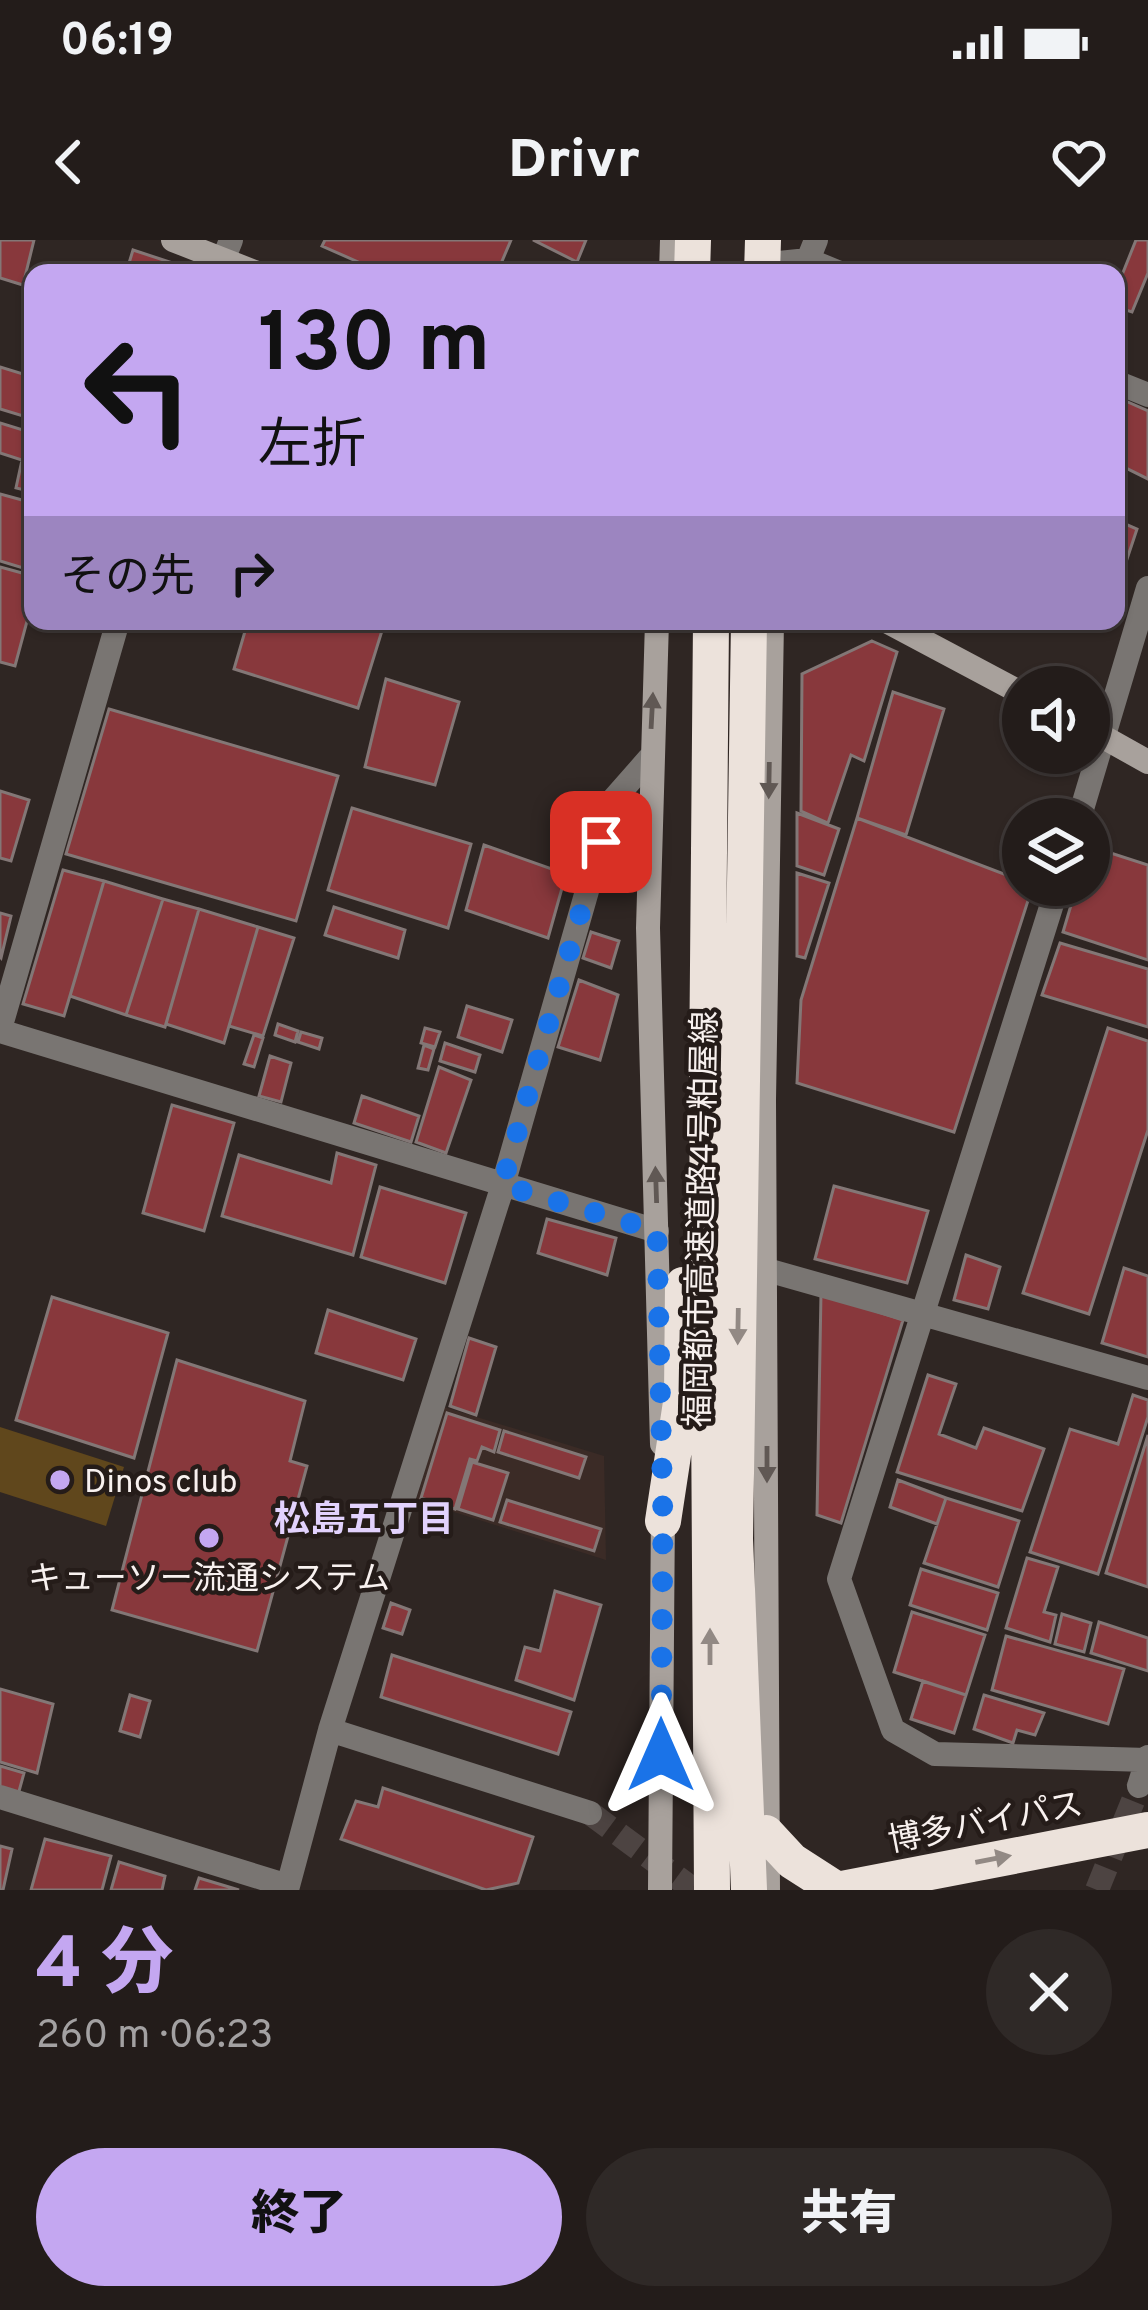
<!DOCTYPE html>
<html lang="ja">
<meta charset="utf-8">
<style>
body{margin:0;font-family:Overpass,"Noto Sans JP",sans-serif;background:#2f2927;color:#f1f3f6;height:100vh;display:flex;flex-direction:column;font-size:45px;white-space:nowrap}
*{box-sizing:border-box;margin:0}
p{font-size:39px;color:#a3a1a2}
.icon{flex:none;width:66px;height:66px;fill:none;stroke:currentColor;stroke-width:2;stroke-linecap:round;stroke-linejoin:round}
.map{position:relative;height:1650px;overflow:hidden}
.panel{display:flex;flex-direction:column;background:#231c1a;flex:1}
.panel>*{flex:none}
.banner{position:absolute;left:24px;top:24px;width:1101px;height:366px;border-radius:24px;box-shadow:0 3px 9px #0004,0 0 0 3px #403a39;background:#c4a7f1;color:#111;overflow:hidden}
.tools{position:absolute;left:1002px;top:426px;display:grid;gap:24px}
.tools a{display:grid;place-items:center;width:108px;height:108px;border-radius:50%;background:#231c1a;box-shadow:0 3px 9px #0004,0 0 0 3px #403a39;font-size:60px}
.pin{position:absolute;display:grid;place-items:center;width:102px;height:102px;color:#fff;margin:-51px;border-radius:24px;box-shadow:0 6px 18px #0006}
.me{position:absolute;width:132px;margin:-66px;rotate:0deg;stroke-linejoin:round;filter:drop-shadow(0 0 9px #0008)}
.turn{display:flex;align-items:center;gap:42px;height:252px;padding:0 36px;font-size:54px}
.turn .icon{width:156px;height:156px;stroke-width:2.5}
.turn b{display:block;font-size:84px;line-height:102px}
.then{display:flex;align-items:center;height:114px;padding:0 36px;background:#0003;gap:24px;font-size:45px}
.round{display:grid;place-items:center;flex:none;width:126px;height:126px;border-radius:63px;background:#2f2927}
.overview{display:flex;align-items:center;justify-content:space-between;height:204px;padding:0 36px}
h1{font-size:72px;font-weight:800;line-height:90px;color:#c4a7f1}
.button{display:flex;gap:24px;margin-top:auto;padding:24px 36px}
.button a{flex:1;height:138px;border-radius:72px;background:#c4a7f1;color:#111;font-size:48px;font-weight:800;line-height:138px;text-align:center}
.button a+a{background:#2f2927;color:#f1f3f6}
.status{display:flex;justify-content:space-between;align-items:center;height:84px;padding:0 60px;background:#231c1a;direction:ltr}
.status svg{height:33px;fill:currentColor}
header{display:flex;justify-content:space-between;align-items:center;height:156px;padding:0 36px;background:#231c1a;font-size:54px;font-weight:800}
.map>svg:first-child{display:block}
.built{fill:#3b2b26}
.green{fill:#60471c}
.building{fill:#88383c;stroke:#837776;stroke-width:3}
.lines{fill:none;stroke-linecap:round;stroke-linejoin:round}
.street-tunnel{stroke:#4d4442;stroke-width:24;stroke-dasharray:24 12;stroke-linecap:butt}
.street{stroke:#797572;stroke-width:24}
.secondary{stroke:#a8a19c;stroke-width:24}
.highway{stroke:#ece2db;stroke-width:36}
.oneway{fill:#605854}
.oneway2{fill:#928984}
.route{stroke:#1a73e8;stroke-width:21;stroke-dasharray:0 37.8}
.poi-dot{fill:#c4a7f1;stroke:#251c19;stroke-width:4.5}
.labels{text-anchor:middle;stroke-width:9;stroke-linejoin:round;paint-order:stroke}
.street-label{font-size:33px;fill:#f8f1ef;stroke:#251c19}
.poi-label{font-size:33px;fill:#f8f1ef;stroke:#251c19;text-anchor:start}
.neighbourhood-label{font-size:36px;font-weight:bold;fill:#e2d2fd;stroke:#251c19}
</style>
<div class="status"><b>06:19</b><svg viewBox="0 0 49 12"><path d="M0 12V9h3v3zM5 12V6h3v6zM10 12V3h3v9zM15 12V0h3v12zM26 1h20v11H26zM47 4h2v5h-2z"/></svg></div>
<header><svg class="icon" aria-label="back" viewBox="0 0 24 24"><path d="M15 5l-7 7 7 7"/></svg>Drivr<svg class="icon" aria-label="heart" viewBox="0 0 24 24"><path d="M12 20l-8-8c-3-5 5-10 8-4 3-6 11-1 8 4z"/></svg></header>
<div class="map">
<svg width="1148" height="1650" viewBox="0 0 1148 1650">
<rect width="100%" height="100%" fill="#2f2623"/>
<path class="built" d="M444,1167L604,1216L606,1320L416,1260Z"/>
<path class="green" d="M0,1187L124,1227L106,1286L0,1252Z"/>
<path class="building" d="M0,0H34L23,45L0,38Z
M325,0H511L497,33H383L322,6Z
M533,0H586L577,22Z
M1136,0H1148V33L1132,72L1116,67V50Z
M133,10L194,30L193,33H126Z
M0,127L33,137V179L0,169Z
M1121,159L1148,171V239L1116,223Z
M0,183L33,193V252L16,248L22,220L0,213Z
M0,254L33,263V331L0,321Z
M1116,280L1137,289L1116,352Z
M0,327L33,336V359L15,426L0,422Z
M248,381H385L358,468L234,429Z
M872,401L897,412L864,521L851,515L828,583L801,571L802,434Z
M386,439L459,462L435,545L365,527Z
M893,452L944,469L906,595L857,578Z
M109,469L338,536L296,681L66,614Z
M0,551L29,560L11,621L0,618Z
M352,568L471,604L448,688L328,650Z
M797,573L839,589L824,635L797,626Z
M857,578L1033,645L954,892L797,843L801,760Z
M484,605L566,634L548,698L466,670Z
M1089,606L1148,625V720L1063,692L1077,645H1089Z
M63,630L104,641L64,776L23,764Z
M797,633L829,643L805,718L797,716Z
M104,641L163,659L126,775L70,756Z
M163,659L199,669L165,787L126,775Z
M334,667L405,690L398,718L325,695Z
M199,669L258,687L224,803L166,784Z
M0,673L11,676L1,718L0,717Z
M258,687L294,698L263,796L229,786Z
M591,692L619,701L611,728L583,718Z
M1060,703L1148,729V787L1042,755Z
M579,740L618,755L600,820L558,807Z
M467,766L512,780L502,812L458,797Z
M278,784L298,791L295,802L275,795Z
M425,788L440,792L435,807L421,803Z
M1108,788L1148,801V890L1089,1074L1023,1053Z
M301,792L322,798L319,809L298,802Z
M254,795L263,798L254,827L244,824Z
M445,803L480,815L475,832L440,821Z
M424,805L434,809L428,830L418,828Z
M270,816L291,823L281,862L259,856Z
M439,827L471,840L446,913L416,902Z
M362,856L419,876L411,902L354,883Z
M172,865L234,883L204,991L143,973Z
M337,913L376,925L353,1015L222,976L239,915L331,943Z
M834,946L928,971L907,1043L815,1019Z
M380,947L466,973L445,1043L361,1017Z
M547,979L616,998L607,1035L538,1013Z
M966,1015L1000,1027L988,1069L954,1060Z
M1124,1028L1148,1036V1117L1102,1103Z
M821,1053L903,1080L841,1283L817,1275Z
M52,1057L168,1093L134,1218L16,1180Z
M328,1070L416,1099L403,1140L316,1113Z
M469,1098L496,1107L476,1175L450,1166Z
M177,1120L305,1161L290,1221L307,1226L257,1411L112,1370Z
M928,1135L956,1144L939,1194L976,1208L984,1188L1044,1209L1022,1271L897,1232Z
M1133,1155L1148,1160V1177L1098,1334L1030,1312L1070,1189L1118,1204Z
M447,1173L500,1190L494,1212L482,1207L477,1221L470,1219L455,1269L421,1258Z
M504,1191L586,1217L579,1238L498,1212Z
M1148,1195V1347L1106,1333Z
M472,1222L508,1233L493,1280L458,1269Z
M898,1240L946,1258L937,1284L890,1267Z
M946,1258L1019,1281L998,1347L924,1323Z
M507,1260L601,1289L594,1311L500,1282Z
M1027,1318L1058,1327L1044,1372L1056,1375L1050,1402L1006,1388Z
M921,1329L998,1353L987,1390L910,1365Z
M555,1351L601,1365L574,1460L516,1440L525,1407L540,1411Z
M391,1363L410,1370L402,1394L383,1388Z
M912,1372L985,1395L966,1455L894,1432Z
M1062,1374L1091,1383L1084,1412L1055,1404Z
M1099,1382L1148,1398V1431L1091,1413Z
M1006,1396L1124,1429L1108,1484L992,1450Z
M392,1415L571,1472L558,1514L381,1457Z
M923,1441L966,1455L954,1493L911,1479Z
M0,1449L53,1464L37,1533L0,1522Z
M130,1455L150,1461L140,1497L120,1491Z
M984,1455L1044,1473L1035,1495L1017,1490L1013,1503L974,1489Z
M0,1526L24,1533L18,1555L0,1550Z
M383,1548L533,1597L518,1643L486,1650L341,1599L356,1561L378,1567Z
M45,1599L111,1616L102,1650H31Z
M0,1606L12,1609L3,1650H0Z
M119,1622L165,1636L162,1650H111Z
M199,1638L239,1650H195Z"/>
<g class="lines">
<path class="street-tunnel" d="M590,1573L694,1650
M1097,1650L1139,1546"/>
<path class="street" d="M808,20L840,33
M779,23L808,20L816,0
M218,33L231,0
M1116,142L1148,155
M1079,579L1148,348
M1058,645L839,1339L893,1490L935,1514L1147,1520
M0,789L118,381
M0,791L657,991
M767,1030L1148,1138
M330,1490L590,1573
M1139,1546L1148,1517
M0,1557L288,1646L330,1490L503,945L613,560L649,519"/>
<path class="secondary" d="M173,0L257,33
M671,33L672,0
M657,381L648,688L662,1204
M886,381L1023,454
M1089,489L1148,522
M660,1650L663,1268
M768,1650L764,860L772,381"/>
<path class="highway" d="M692,33L693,0
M762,33L763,0
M711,381L707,841L712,1650
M663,1281L682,1156L683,1045
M766,1593L792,1621L837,1650
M749,1650L735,1299L749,381
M837,1650L1148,1590"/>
</g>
<defs><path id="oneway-solid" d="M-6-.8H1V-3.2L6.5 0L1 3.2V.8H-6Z" transform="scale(3)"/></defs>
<g class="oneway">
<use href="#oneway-solid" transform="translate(652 471) rotate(-87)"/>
<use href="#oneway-solid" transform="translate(769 540) rotate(91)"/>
<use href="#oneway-solid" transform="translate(656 945) rotate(-92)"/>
<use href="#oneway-solid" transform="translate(767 1224) rotate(90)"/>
</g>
<g class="oneway2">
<use href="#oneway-solid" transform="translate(738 1086) rotate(91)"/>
<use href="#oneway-solid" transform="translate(710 1407) rotate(-90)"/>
<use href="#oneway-solid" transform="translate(993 1619) rotate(-11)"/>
</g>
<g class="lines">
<path class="route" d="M601,602L502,945L657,991L663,1281L661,1515"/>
</g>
<g class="poi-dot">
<circle cx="60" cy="1240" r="12"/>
<circle cx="209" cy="1298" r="12"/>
</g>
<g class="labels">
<g class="street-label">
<text transform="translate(700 979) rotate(-89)" y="12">福岡都市高速道路4号粕屋線</text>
<text transform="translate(985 1581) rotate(-11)" y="12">博多バイパス</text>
</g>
<g class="poi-label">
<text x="84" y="1252">Dinos club</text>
<text x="209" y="1349" text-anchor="middle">キューソー流通システム</text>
</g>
<g class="neighbourhood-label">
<text x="364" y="1291">松島五丁目</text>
</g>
</g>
</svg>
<div class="tools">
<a><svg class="icon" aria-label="sound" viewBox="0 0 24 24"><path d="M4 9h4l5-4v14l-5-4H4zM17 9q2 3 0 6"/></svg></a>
<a><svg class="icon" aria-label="layers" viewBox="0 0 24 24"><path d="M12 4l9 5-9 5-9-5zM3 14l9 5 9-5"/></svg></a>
</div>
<div class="pin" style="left:601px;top:602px;background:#d93025"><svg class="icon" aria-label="arrive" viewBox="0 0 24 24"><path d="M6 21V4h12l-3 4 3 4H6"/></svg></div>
<svg class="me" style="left:661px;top:1515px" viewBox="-20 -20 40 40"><path d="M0-17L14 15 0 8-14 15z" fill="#1a73e8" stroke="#fff" stroke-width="4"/></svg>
<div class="banner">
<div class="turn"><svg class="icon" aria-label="left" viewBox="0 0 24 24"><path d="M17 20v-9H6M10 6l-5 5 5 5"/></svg><div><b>130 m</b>左折</div></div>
<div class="then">その先<svg class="icon" aria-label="right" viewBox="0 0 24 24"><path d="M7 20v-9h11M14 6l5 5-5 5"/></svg></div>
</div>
</div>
<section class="panel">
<div class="overview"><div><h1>4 分</h1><p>260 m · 06:23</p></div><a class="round"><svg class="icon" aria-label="close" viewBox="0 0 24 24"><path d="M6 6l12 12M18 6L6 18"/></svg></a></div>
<div class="button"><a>終了</a><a>共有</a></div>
</section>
